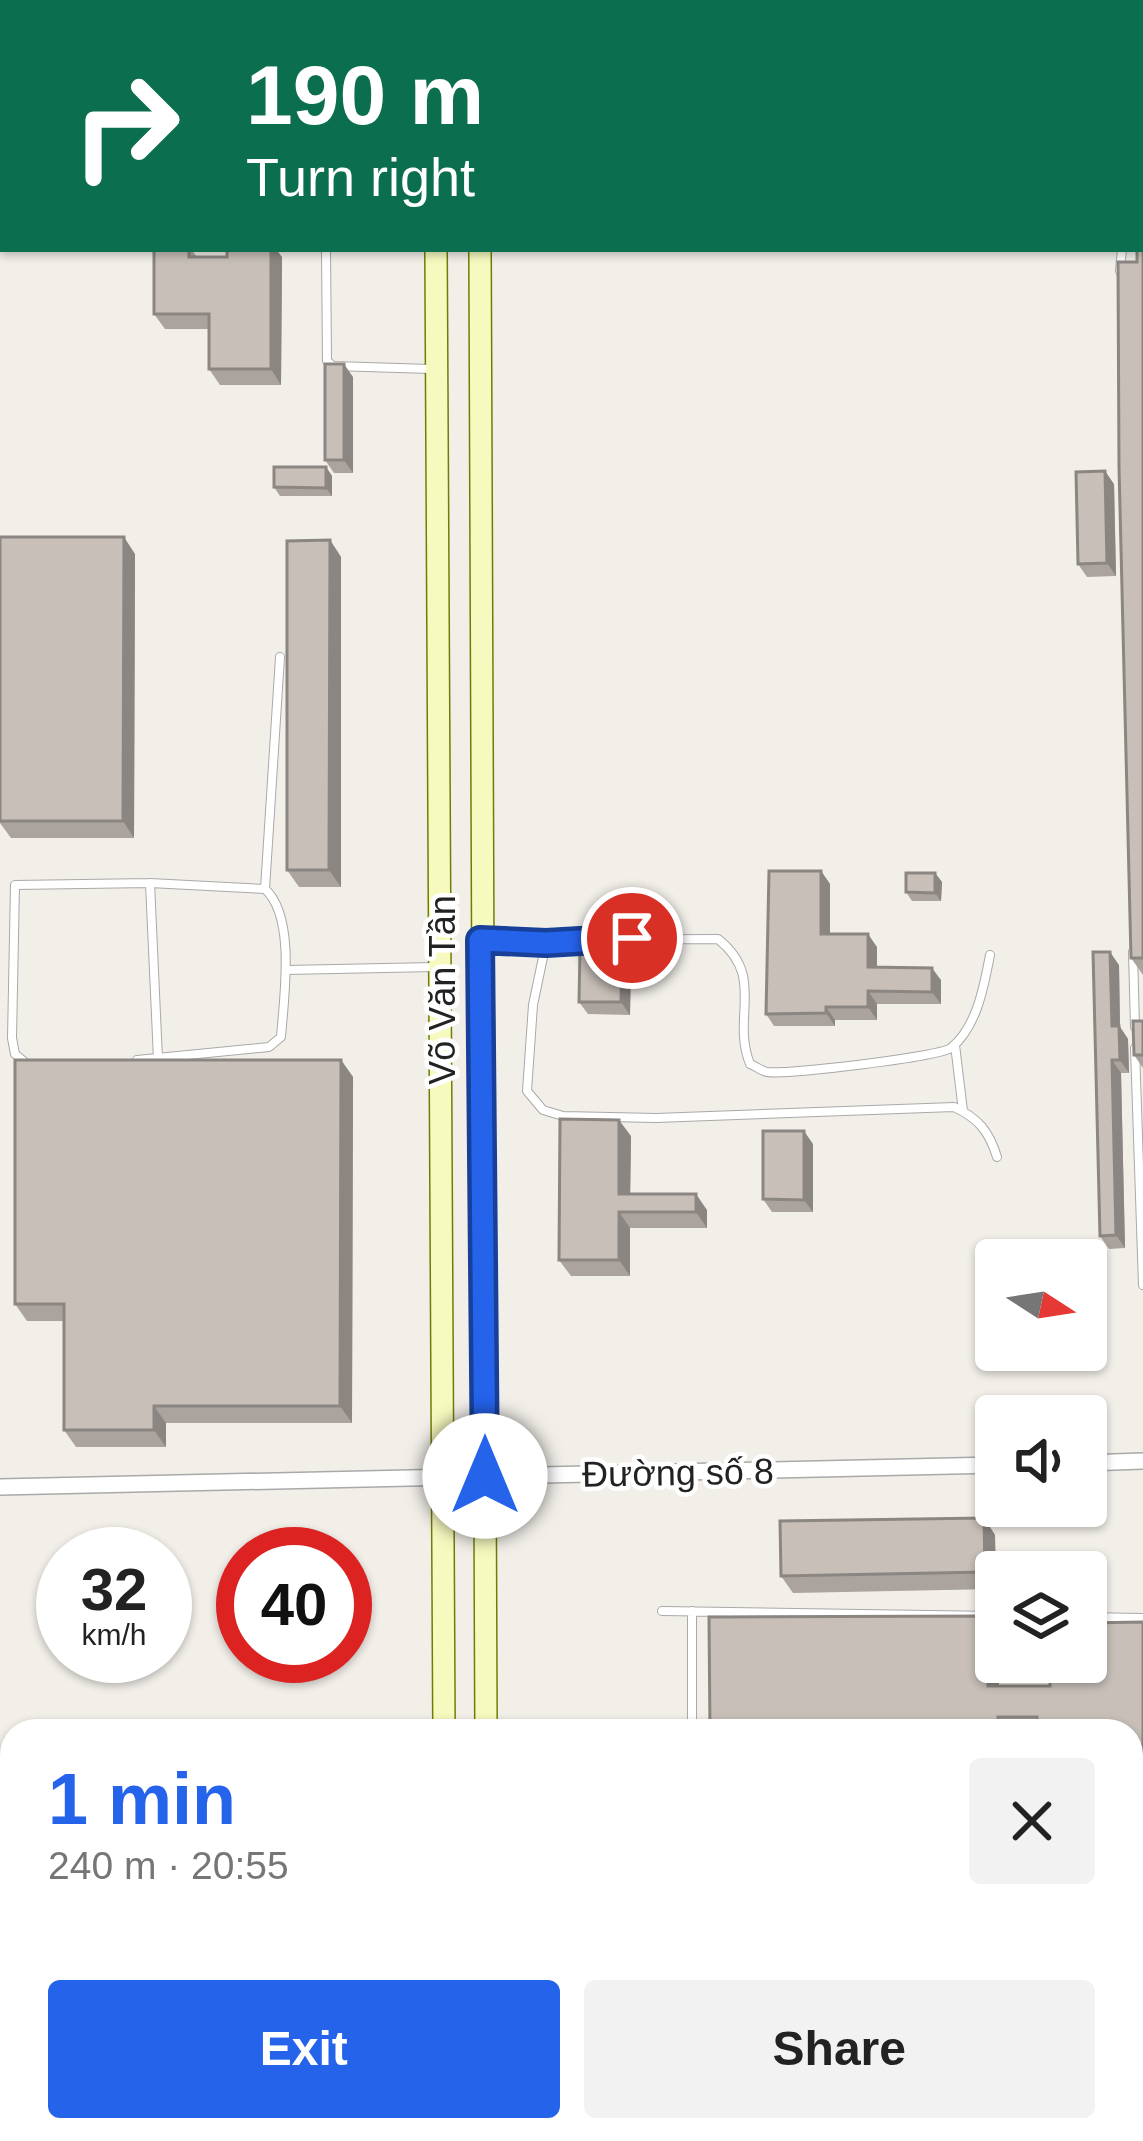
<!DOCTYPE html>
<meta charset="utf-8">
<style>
body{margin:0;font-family:Helvetica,sans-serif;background:#f2f2f2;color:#222;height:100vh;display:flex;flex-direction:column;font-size:45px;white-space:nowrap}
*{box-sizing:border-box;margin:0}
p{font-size:39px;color:#767676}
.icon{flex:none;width:66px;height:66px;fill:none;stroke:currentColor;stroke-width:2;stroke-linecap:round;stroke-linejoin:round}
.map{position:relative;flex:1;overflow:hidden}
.details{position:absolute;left:0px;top:1719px;width:1143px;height:423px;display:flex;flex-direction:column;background:#fff;border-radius:36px 36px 0 0;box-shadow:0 3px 9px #0004}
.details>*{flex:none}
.banner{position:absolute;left:0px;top:0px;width:1143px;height:252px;box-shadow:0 3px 9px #0004;background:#0b6e4f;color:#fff;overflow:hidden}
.needle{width:78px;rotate:102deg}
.buttons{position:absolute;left:975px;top:1239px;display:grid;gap:24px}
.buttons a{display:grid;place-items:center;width:132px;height:132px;border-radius:12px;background:#fff;box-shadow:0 3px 9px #0004;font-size:60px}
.speed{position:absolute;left:36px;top:1527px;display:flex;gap:24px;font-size:60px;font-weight:700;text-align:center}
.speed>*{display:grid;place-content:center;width:156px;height:156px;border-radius:50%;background:#fff;box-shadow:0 3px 9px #0004;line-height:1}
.speed small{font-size:30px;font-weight:400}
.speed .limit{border:18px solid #d22;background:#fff;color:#111}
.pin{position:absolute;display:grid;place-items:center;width:102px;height:102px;color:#fff;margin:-51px;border:6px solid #fff;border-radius:50%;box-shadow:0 3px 12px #0007}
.me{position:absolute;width:132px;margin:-66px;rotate:0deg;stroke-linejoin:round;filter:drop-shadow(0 0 9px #0008)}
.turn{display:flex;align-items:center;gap:42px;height:252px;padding:0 48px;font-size:54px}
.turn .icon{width:156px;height:156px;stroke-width:2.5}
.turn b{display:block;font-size:84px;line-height:102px}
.round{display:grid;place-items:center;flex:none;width:126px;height:126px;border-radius:12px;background:#f2f2f2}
.overview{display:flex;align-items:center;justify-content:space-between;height:204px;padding:0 48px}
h1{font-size:72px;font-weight:700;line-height:90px;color:#2563eb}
.cta{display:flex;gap:24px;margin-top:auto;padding:24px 48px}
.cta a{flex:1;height:138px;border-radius:12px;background:#2563eb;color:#fff;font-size:48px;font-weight:700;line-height:138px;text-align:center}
.cta a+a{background:#f2f2f2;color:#222}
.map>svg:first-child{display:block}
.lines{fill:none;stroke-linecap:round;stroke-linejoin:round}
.lane-casing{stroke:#a9a9a9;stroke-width:10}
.street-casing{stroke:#a9a9a9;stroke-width:18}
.secondary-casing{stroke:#707d05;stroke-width:24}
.lane{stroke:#fff;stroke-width:8}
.street{stroke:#fff;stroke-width:15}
.secondary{stroke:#f7fabf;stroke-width:21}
.wall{fill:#aba49e}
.shaded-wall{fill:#8b8681}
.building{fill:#c7bfb8;stroke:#8b8681;stroke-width:3}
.route-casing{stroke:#184099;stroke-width:30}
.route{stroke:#2563eb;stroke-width:21}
.labels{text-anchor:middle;stroke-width:9;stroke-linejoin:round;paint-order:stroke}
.street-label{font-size:36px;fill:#222;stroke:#fff}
</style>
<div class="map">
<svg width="1143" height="2141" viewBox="0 0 1143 2141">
<rect width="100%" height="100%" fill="#f2efe9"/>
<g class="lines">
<g class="lane-casing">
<path id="lane" d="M1140,216H1143
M326,249L327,361L333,366L431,369
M1120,271L1122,249
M150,883L158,1059
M488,940L718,939C766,977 731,1017 750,1064C756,1066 761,1071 767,1072C786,1075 938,1057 951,1048C977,1027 984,986 990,955
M546,943L533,1005L527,1091L543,1110L563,1116L656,1118L954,1107C978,1118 989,1131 997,1157
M1133,952L1135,1027
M286,970L434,967
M955,1045L963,1111
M1135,1048L1143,1285
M137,1060L269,1047L281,1037C284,997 296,917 265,889L280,657
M26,1063L15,1054L12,1038L15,885L150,883L265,889
M662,1611L996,1616
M692,1611V1731
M1086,1617L1143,1618
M692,2130V2141"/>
</g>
<g class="street-casing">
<path id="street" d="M1140,155H1143
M0,174H3
M1086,1463L1143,1461
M0,1487L996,1465"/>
</g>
<g class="secondary-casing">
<path id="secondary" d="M558,0L560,3
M331,3L340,0
M364,3L366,0
M0,13H3
M1140,76H1143
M0,98H3
M436,249L444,1731
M480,249L486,1731
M445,2130V2141
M487,2130V2141"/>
</g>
<use href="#lane" class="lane"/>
<use href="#street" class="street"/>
<use href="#secondary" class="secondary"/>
</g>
<path class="wall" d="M1143,229V975L1131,958L1137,262Z
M191,249L197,257H282L281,385H220L209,369V329H165L154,314Z
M353,377V473H334L325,460Z
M326,467L332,476V496H280L274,487Z
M1114,484L1116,576L1087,577L1078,564Z
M0,537L135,554L134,838H11L0,823Z
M330,540L341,557V887H299L287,870Z
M821,871L830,884V934L877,947V967L941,980V1004H877V1020H835V1026H774L766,1014Z
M935,873L942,882L941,901H912L906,892Z
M622,949L631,962L630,1015L588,1014L579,1002Z
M1119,965L1120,1027L1128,1039L1129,1073H1121L1125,1248L1109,1249L1100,1236Z
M1143,1021V1068L1134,1055Z
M341,1060L353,1077L352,1423H166V1447H76L64,1430V1321H27L15,1304Z
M631,1136L630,1194L707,1210V1228H630V1276H571L559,1260Z
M813,1144V1212H772L763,1199Z
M984,1518L995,1535L996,1589L793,1593L781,1576Z
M987,1616L996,1628V1662H999V1686H1050V1662H1086V1623L1143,1622V2141H1046L1039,2131L1131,2130V1731H710L709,1617Z"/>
<path class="shaded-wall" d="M271,249H276L282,257L281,385L271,369Z
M344,364L353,377V473L344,460Z
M326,467L332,476V496L326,488Z
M1105,471L1114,484L1116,576L1107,563Z
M124,537L135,554L134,838L123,821Z
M330,540L341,557V887L329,870Z
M821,871L830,884V947L821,934Z
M935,873L942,882L941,901L935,893Z
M868,934L877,947V979L868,967Z
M622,949L631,962L630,1015L621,1002Z
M1110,952L1119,965L1120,1027L1128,1039L1129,1073L1120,1060L1112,1026Z
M932,968L941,980V1004L932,992Z
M868,991L877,1004V1020L868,1007Z
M826,1007L835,1020V1026L826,1013Z
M341,1060L353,1077L352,1423L340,1406Z
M1112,1060L1121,1073L1125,1248L1116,1235Z
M619,1120L631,1136L630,1210L619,1194Z
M804,1131L813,1144V1212L804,1200Z
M696,1194L707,1210V1228L696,1212Z
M619,1212L630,1228V1276L619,1260Z
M154,1406L166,1423V1447L154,1430Z
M984,1518L995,1535L996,1589L985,1572Z
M987,1616L996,1628V1662H999V1703L988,1686Z
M666,2130H678V2141H666Z
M988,2130H1000V2141H988Z"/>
<path class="building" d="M1140,229H1143V958H1131L1119,467L1118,262H1137V249H1140Z
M154,249H189V257H227V249H271V369H209V314H154Z
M325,364H344V460H325Z
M274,467H326V488L274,487Z
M1105,471L1107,563L1078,564L1076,472Z
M0,537H124L123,821H0Z
M330,540L329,870H287V541Z
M769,871H821V934H868V967L932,968V992L868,991V1007H826V1013L766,1014Z
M906,873H935V893L906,892Z
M580,949H622L621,1002H579Z
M1093,952H1110L1112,1026H1119L1120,1060H1112L1116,1235L1100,1236Z
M1133,1021H1143V1055H1134Z
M15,1060H341L340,1406H154V1430H64V1304H15Z
M560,1119L619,1120V1194H696V1212H619V1260H559Z
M763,1131H804V1200L763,1199Z
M984,1518L985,1572L781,1576L780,1521Z
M987,1616L988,1686H1050V1662H1086V1623L1143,1622V2141H1056V2132L1039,2131L1131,2130V1731H1037V1717H998V1722H988V1731H710L709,1617Z
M618,2130H666V2141H618Z
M710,2130H988V2141H710Z"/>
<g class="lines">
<g class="route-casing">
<path id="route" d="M485,1476L480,940L546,943L632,938"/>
</g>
<use href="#route" class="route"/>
</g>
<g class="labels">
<g class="street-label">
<text transform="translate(442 990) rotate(-90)" y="13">Võ Văn Tần</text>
<text transform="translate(678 1472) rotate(-1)" y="13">Đường số 8</text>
</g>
</g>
</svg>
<div class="buttons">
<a><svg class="needle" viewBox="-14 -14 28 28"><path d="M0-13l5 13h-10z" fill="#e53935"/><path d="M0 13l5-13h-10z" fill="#767676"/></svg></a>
<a><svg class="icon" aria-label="sound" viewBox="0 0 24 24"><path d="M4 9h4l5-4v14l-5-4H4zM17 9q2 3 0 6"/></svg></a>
<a><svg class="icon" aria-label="layers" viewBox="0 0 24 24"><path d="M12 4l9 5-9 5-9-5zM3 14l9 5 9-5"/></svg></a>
</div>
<div class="speed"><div>32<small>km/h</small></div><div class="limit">40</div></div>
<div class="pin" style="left:632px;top:938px;background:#d93025"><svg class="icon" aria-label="arrive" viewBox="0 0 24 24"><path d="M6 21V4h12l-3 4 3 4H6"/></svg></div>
<svg class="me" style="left:485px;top:1476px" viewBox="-20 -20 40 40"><circle r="19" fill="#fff"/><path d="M0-13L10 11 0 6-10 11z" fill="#2563eb"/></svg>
<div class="banner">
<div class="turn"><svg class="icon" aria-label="right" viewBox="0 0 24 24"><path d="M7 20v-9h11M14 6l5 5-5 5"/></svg><div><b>190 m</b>Turn right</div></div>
</div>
<section class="details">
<div class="overview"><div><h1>1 min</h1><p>240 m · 20:55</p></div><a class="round"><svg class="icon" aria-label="close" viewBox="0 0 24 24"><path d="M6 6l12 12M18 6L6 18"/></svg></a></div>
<div class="cta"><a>Exit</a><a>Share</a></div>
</section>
</div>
